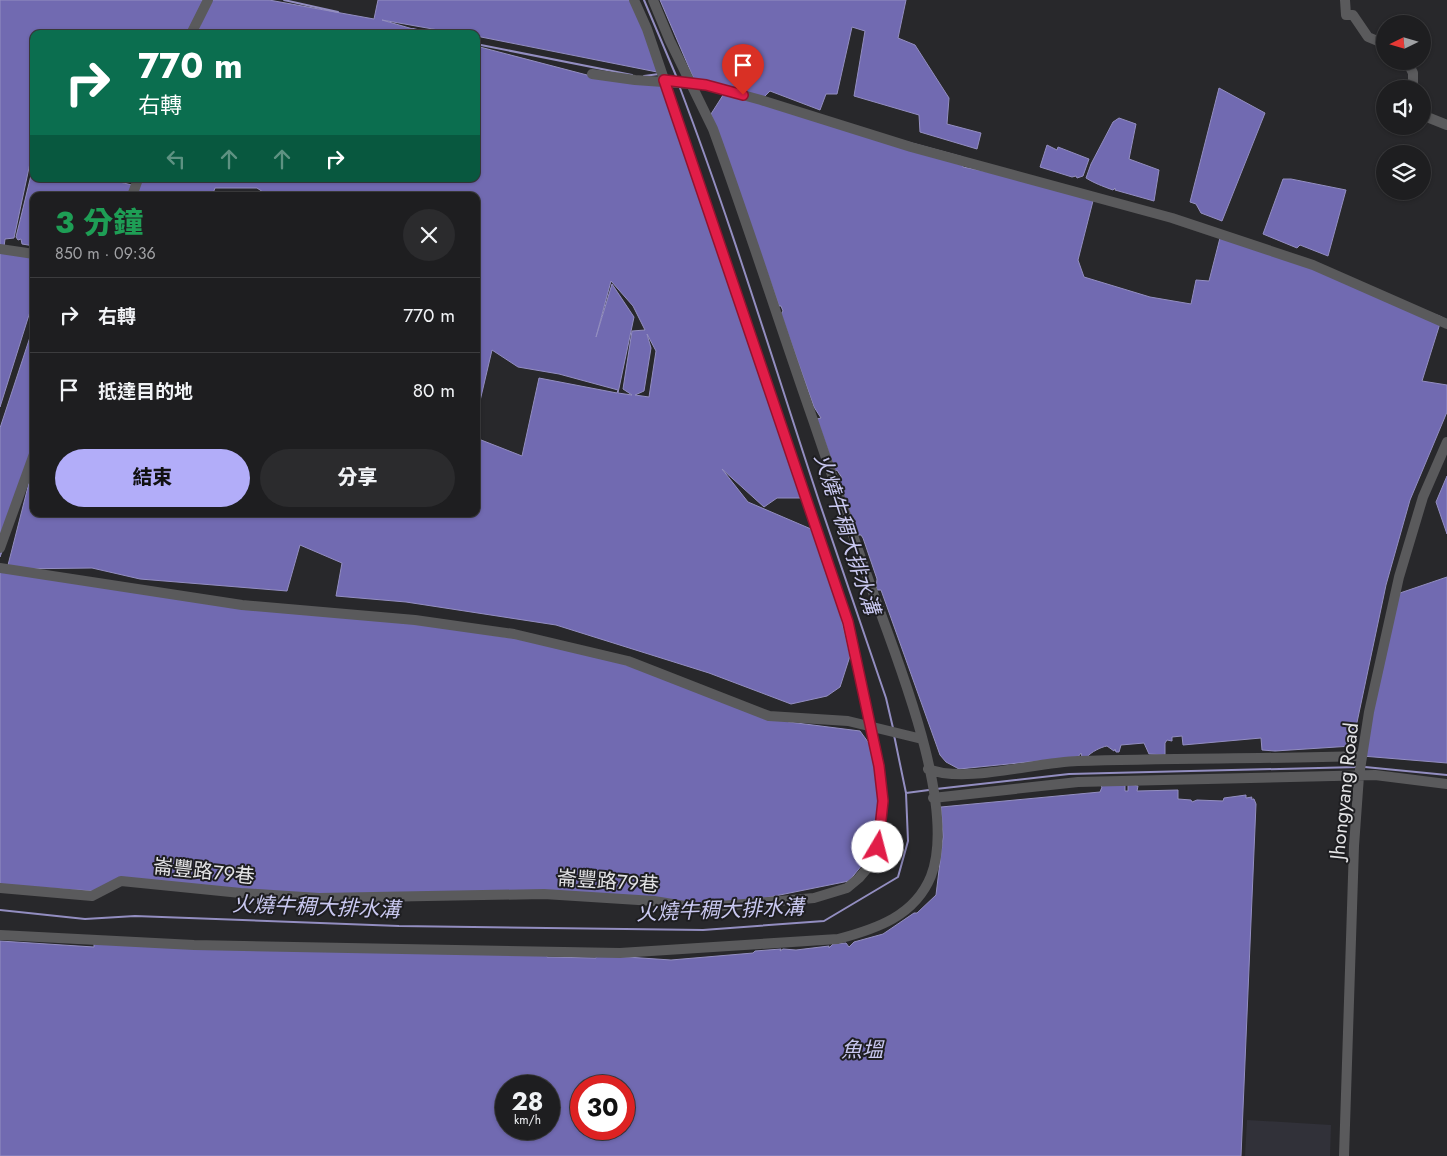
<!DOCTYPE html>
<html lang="zh-TW">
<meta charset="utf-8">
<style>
body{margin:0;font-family:Jost,"Noto Sans TC",sans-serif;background:#2b2b2d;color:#f1f3f6;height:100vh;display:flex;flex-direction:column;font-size:19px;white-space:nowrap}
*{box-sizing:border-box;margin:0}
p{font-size:16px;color:#a1a2a5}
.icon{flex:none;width:28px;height:28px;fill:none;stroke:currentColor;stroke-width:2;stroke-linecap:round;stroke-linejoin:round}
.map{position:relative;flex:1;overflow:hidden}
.side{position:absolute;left:30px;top:192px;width:450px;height:325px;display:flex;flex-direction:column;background:#1e1e20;border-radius:10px;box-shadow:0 1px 4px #0004,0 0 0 1px #3c3c3e}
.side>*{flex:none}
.top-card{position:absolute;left:30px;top:30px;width:450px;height:152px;border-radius:10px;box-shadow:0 1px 4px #0004,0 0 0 1px #3c3c3e;background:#0b6e4f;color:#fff;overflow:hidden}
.needle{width:32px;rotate:265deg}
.tools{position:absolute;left:1376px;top:15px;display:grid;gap:10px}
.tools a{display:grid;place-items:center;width:55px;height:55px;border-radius:50%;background:#1e1e20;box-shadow:0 1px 4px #0004,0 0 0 1px #3c3c3e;font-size:25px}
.speed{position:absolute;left:495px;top:1075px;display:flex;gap:10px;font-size:25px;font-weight:700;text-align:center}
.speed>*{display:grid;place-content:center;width:65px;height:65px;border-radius:50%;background:#1e1e20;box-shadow:0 1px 4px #0004,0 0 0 1px #3c3c3e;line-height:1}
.speed small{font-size:12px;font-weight:400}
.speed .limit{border:8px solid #d22;background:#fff;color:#111}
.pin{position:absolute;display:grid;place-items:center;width:42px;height:42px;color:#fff;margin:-51px -21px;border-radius:50% 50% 50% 0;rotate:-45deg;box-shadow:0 0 5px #0007}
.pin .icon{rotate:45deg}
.me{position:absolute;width:55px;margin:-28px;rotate:8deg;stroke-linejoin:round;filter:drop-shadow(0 0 4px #0008)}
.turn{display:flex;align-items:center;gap:18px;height:105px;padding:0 25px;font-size:22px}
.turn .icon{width:65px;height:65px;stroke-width:2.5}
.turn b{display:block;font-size:35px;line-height:42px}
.lanes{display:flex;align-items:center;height:48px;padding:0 25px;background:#0003;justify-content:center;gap:25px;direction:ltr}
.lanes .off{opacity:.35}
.round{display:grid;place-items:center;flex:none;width:52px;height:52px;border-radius:26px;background:#2b2b2d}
.headline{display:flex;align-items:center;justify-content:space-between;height:85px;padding:0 25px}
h1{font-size:30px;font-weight:800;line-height:38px;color:#1e9e55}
.primary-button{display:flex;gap:10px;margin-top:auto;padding:10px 25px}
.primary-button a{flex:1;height:58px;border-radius:30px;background:#b2adf9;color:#111;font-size:20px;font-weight:800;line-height:58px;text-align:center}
.primary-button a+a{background:#2b2b2d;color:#f1f3f6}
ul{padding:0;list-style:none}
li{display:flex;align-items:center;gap:15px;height:75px;padding:0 25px;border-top:1px solid #3c3c3e}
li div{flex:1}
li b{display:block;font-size:19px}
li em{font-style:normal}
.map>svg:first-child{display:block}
.built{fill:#313139}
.water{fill:#716ab1;stroke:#938ec1;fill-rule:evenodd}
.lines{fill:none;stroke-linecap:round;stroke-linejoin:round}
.stream{stroke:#938ec1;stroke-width:2}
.minor{stroke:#5a5a5c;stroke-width:10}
.route-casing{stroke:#92132f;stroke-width:12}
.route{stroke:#e11d48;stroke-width:9}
.labels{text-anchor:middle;stroke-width:4;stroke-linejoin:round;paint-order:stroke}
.street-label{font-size:20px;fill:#e3e3e5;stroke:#1e1e21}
.water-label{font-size:21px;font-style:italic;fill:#c9c8f0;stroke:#1e1e21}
</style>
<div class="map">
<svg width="1447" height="1156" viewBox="0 0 1447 1156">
<rect width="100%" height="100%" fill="#28282b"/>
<path class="built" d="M1247,1120L1331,1125L1330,1156H1245Z"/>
<path class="water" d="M0,0H208L192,34H34V163H30L14,238L5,239L4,247H0Z
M209,0H269L374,19L378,0H630L662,73L476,36V34H461L382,20L430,34H197Z
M660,0H906L898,38L915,45L949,98L947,124L981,133L977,149L920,132L919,115L854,96L865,31L852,27L837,94H826L820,110L770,91L761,100L696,84Z
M476,46L587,75L660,80L801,498H777L764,507L722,469L748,502L811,529L821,557L827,558L850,656L840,687L827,696L791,704L709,673L556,625L406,602L336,596L342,563L300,545L287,591L140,579L92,568L12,569L223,602L379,617L613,654L789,722L860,731L876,753L884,813L876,848L849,881L755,900L695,906L652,897L330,895L255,891L123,878L93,891L0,885V568L7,569L32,471L0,557V428L34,325V514H476V438L522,456L539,378L617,393L618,390L559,374L518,367L492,350L476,418V196H269L257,188H215L212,196H135L142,179H476ZM611,281L633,306L645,330L632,331L623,389L632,395L618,393L634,317L612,284L596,337ZM647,334L656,351L649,397L635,395L644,391L651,348Z
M1219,88L1265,113L1222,221L1201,213L1196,204L1190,202Z
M725,92L963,157V167L1095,193L1078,260L1084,277L1150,297L1191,304L1196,280L1209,281L1221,234L1442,317L1422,381L1447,385V412L1410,500L1386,585L1352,746L1275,751L1262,750L1261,738L1183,745L1182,736L1172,737V741L1167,740L1165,743V755L1149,754L1144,743L1121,745L1119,752H1116L1115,749L1114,751L1107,746C1101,747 1091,752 1087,757H1082L1081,753L1078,757L959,769L946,762L940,755L881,590H876L877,579L863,538L861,535H857L851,520L853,517H851L838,480L842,478L837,470L835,471L817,419L821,418L814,407L781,314L783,311L781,306H779L711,114Z
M1119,118L1136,124L1129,159L1159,170L1154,201L1115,190V188L1113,190C1102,186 1094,183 1086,178L1091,164L1113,122Z
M1047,145L1057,150L1058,147L1089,159L1083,176L1077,178L1076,176L1072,177L1040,167Z
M34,163V179H107L132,185L128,196H34V246L22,244L21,239L18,240L16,237Z
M1283,179H1291L1346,190L1328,256L1300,245L1297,248L1263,234Z
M0,248L34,254V299L0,407Z
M1447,476V534L1436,502Z
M1447,577V763L1362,756L1397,594Z
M1128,784L1138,786L1137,791L1178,790V799L1191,800L1192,802L1197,800L1223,801L1224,798L1246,795V798L1252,797L1251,799H1254L1256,804L1241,1156H0V941L94,947V944L546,954L547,957L596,958L597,955L671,960L753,953L755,951L781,949L780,951L783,949L796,950L829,946V948L833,944L846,943L849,947L854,942L883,934L914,913H917L936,895L943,837L941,807L1100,792L1102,787L1100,785H1125V791H1128ZM506,1086H549V1129H506ZM581,1086H624V1129H581Z"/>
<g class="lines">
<path class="stream" d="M284,0L338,12
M644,0L677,78
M413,29L433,34
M476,44L632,75
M644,76L659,74
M680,88C732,225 774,365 820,504C842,569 864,634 886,698L893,728
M1365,767L1447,775
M936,789L1069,774L1358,767
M906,793L929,790
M0,910L85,919L135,916L399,926L703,930L824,921L898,877L908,841L906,793L894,735"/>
<path class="minor" d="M1345,0L1346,15H1353L1368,37L1385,44
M191,34L208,0
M1407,61L1413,73V89
M592,74L635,80L706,85L761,100L911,147L1172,218L1313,265L1447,324
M1422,115L1447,125
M132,196L138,179
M0,249L34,254
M0,548L34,454
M0,568L242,605L415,620L514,634L628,661L769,716L848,721L922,739
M928,769C965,784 1036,762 1078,761C1173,758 1267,759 1362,756
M933,798L1078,782L1375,775L1447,784
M0,888L92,896L121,881L241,893L319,898L544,894L654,901L697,908L814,898L847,888L859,878L870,865L878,847L883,801L879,766L848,622L647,29L634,0
M0,935L194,945L620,953L838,939C876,929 915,916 931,876C958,807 896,656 871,587C852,532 832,476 813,420C779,323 748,225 713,129L670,41L653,0
M1344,1156L1354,846L1359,776L1369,712L1399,577L1423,497L1447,442"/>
</g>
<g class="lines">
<g class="route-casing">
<path id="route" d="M743,95L706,85L664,80L848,622L879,766L883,801L878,847"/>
</g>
<use href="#route" class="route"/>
</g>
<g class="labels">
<g class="street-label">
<text transform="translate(1344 791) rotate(-84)" y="7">Jhongyang Road</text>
<text transform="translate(204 871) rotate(6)" y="7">崙豐路79巷</text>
<text transform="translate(608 881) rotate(4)" y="7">崙豐路79巷</text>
</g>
<g class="water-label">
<text transform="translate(847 534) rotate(72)" y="7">火燒牛稠大排水溝</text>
<text transform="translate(316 907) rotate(2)" y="7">火燒牛稠大排水溝</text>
<text transform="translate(720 910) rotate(-2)" y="7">火燒牛稠大排水溝</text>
<text x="862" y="1057">魚塭</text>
</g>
</g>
</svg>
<div class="tools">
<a><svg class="needle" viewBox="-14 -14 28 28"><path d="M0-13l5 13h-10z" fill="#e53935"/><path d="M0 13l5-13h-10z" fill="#a1a2a5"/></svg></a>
<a><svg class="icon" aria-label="sound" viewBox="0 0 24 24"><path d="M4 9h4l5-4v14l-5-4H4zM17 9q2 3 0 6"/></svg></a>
<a><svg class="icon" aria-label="layers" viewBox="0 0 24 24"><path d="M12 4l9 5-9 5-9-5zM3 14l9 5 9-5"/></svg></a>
</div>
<div class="speed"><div>28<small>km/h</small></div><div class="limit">30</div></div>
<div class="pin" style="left:743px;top:95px;background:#d93025"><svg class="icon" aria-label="arrive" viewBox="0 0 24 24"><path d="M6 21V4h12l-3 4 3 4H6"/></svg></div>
<svg class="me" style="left:878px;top:847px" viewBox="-20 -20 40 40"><circle r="19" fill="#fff"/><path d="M0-13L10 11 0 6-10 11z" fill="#e11d48"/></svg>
<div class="top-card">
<div class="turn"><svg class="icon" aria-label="right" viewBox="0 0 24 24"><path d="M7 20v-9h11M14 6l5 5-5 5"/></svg><div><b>770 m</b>右轉</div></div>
<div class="lanes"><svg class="icon off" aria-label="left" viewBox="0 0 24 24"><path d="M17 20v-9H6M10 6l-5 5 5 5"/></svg><svg class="icon off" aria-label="ahead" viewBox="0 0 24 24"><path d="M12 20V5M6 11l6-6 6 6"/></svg><svg class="icon off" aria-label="ahead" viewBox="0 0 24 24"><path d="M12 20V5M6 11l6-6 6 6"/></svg><svg class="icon" aria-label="right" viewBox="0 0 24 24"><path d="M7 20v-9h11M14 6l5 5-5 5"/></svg></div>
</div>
<section class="side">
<div class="headline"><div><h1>3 分鐘</h1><p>850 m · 09:36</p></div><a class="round"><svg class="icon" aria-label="close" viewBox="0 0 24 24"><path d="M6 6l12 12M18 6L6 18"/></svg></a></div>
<ul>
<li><svg class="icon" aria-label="right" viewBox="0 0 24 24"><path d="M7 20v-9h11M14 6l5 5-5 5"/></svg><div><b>右轉</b></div><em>770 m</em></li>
<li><svg class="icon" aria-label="arrive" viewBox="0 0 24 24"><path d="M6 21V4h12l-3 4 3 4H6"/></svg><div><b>抵達目的地</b></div><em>80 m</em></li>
</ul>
<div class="primary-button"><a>結束</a><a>分享</a></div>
</section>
</div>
